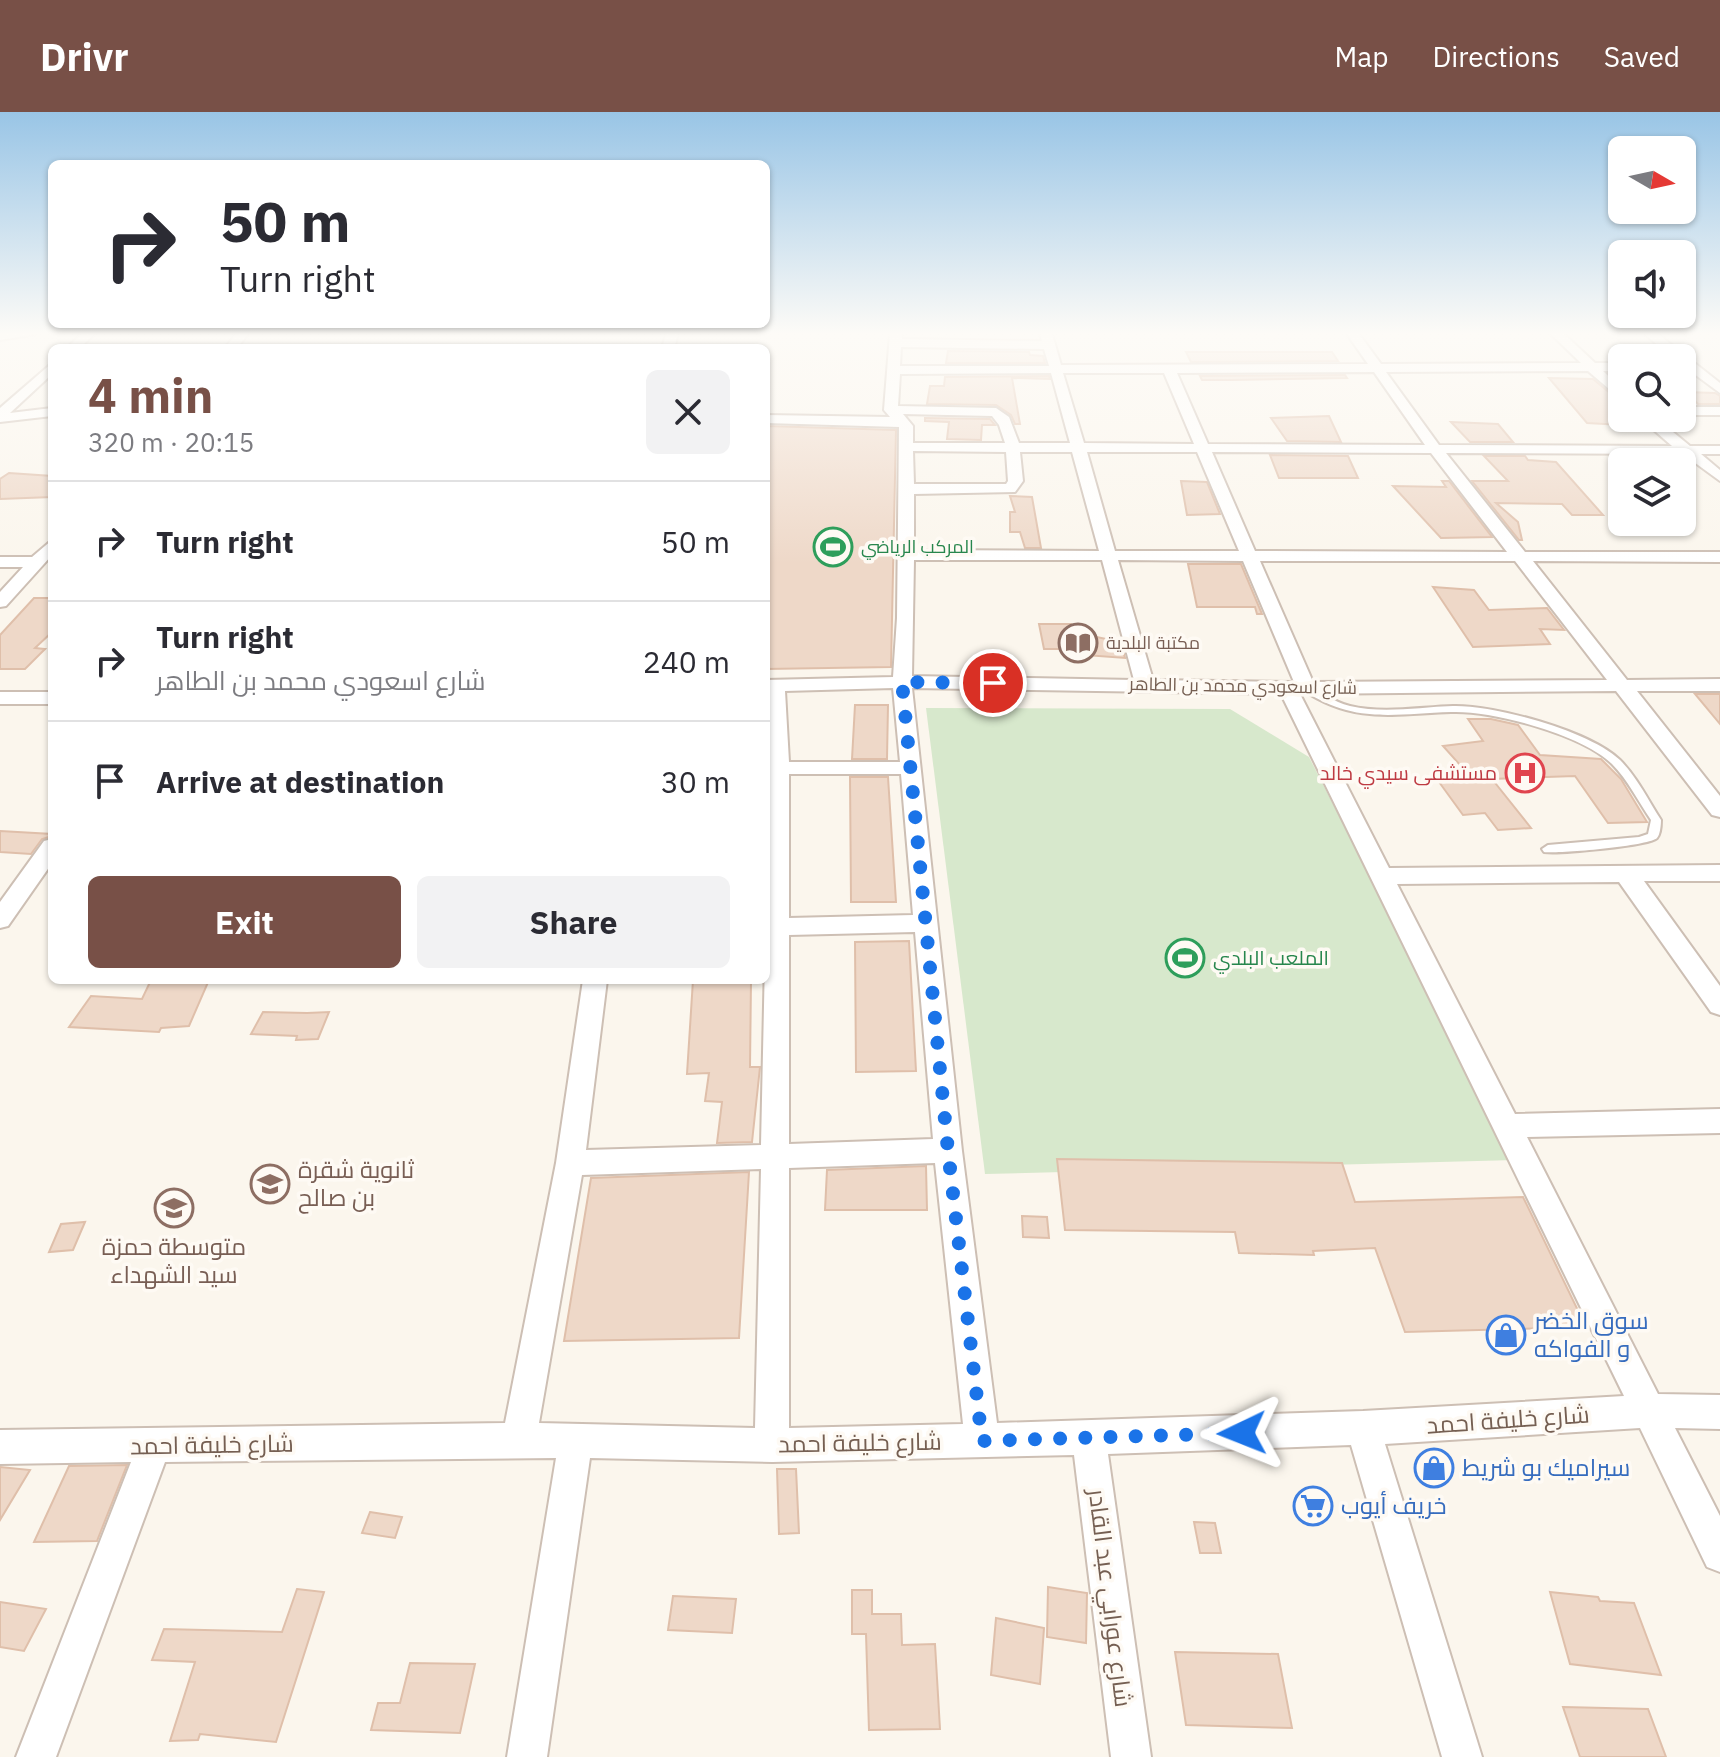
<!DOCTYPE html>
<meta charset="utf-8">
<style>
body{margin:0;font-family:"IBM Plex Sans",Cairo,sans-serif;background:#f2f2f3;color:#2b2b33;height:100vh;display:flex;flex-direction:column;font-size:30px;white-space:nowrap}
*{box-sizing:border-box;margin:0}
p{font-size:26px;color:#7c7c81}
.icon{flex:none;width:44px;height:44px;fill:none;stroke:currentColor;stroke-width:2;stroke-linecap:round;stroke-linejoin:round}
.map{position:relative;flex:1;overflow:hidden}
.sheet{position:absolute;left:48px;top:232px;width:722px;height:640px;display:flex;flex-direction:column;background:#fff;border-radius:12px;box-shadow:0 2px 6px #0004}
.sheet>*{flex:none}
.hud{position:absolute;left:48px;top:48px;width:722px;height:168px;border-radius:12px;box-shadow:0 2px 6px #0004;background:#fff;color:#2b2b33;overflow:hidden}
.needle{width:52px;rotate:99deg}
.buttons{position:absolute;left:1608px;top:24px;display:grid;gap:16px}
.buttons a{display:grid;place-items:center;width:88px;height:88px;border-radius:12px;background:#fff;box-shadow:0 2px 6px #0004;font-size:40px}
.pin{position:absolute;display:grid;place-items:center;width:68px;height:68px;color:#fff;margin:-34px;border:4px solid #fff;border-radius:50%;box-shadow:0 2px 8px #0007}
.me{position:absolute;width:88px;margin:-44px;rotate:268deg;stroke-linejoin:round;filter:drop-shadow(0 0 6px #0008)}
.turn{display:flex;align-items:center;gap:28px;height:168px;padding:0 40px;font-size:36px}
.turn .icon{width:104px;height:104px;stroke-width:2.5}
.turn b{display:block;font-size:56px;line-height:68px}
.round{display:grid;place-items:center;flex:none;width:84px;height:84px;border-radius:12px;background:#f2f2f3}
.headline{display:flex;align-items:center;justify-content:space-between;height:136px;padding:0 40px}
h1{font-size:48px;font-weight:700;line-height:60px;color:#785047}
.action{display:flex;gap:16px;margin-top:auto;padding:16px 40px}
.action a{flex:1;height:92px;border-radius:12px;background:#785047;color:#fff;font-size:32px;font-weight:700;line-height:92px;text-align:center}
.action a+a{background:#f2f2f3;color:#2b2b33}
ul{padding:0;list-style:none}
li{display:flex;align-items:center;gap:24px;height:120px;padding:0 40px;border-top:2px solid #e1e1e2}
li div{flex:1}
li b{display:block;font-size:30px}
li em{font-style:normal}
header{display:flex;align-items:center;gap:48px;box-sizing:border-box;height:112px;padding:0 40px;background:#785047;color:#fff}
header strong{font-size:38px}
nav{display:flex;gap:44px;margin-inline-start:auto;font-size:28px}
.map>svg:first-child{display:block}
.green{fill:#d7e8cc}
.building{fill:#eed8c8;stroke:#dfbfaa;stroke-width:2}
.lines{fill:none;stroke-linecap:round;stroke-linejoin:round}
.service-casing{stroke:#cdbfb4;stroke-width:4}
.minor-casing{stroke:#cdbfb4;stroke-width:4}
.service{fill:#fff;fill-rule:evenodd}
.minor{fill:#fff;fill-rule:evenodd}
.route{stroke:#1a73e8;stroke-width:14;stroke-dasharray:0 25.2}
.labels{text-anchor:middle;stroke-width:7;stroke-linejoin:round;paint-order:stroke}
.far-leisure-label{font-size:18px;fill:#27864d;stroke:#fefaf4;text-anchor:start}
.far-education-label{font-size:18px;fill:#785e54;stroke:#fefaf4;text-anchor:start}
.far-street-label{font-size:18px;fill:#755f52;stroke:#fefaf4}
.health-label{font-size:20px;fill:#be3a42;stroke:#fefaf4;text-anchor:end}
.leisure-label{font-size:20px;fill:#27864d;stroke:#fefaf4;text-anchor:start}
.near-education-label{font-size:24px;fill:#785e54;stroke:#fefaf4;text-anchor:start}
.near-shop-label{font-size:24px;fill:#366cbe;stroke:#fefaf4;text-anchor:start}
.near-street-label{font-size:24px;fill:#755f52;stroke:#fefaf4}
</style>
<header>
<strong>Drivr</strong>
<nav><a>Map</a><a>Directions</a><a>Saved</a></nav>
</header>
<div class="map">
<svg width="1720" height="1645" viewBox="0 0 1720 1645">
<rect width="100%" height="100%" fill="#fbf6ed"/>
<path class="green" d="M926,596L1230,597L1309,645L1515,1048L985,1062Z"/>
<path class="building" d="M948,239L1029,240L1030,243L1043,244L1045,251H946Z
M1186,240H1332L1338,249L1191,250Z
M1345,263L1347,266L1232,268H1202L1200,264Z
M1049,264L1050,267L1012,266L1020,312H1015L1011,303L996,293L927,292L930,274H944L945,265Z
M1549,266L1593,267L1622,291V313L1587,311Z
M1686,280L1715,281L1720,284V292H1698Z
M1329,304L1341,330L1287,329L1271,306Z
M925,306L990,307L995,313H982L981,328L947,327L949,310L925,309Z
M1451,310L1498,312L1513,330H1470Z
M766,314L896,318L891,555L766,557Z
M1270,343L1348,344L1358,366H1279Z
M1484,344H1525L1528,348L1556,350L1603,403H1572L1562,392L1496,391L1518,410L1522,428H1519L1472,369H1508Z
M9,361L52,364V385L0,387V367Z
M1181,369L1207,370L1220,402L1187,403Z
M1442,369H1449L1492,425L1441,426L1393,374L1446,375Z
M1010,384L1032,385L1041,436H1025L1020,420H1010V400H1015Z
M1188,452H1241L1262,502H1257L1255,495H1197Z
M1433,475L1474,478L1489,498L1547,496L1564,518L1540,517L1550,532L1473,535Z
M34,486H52V520L35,536L45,537L25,557H0V523Z
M1039,512H1071L1087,523L1121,530L1125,546L1085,543L1078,550L1062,537H1044Z
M1695,582H1720V612Z
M855,593H888L887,647H852Z
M1468,607H1491L1518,613L1540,643L1601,647L1621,667L1647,710L1608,711L1575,664L1492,667L1531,716L1498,718L1485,701L1463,703L1439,670L1469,663L1443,634L1483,629Z
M850,665H888L896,790H851Z
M0,719L52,722V724L42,727L31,742L0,740Z
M909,829L916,959L856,960L855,830Z
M151,868H209L189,914L161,916L159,920L69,915L91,884L142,887Z
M693,868H751L750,955H760L752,1030L717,1031L722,990L705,989L709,961L687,962Z
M263,900L307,901L329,900L318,927L296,928L297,924L251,922Z
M1057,1047L1342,1051L1355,1090L1523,1085L1586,1215L1405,1220L1375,1136L1313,1139L1314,1143L1239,1141L1235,1120L1065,1118Z
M926,1054L927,1098H825L827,1058Z
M749,1060L739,1226L564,1229L591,1066Z
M1022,1104L1047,1105L1049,1126L1023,1125Z
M85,1110L73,1138L49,1140L61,1112Z
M127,1353L97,1429L34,1430L69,1354Z
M0,1355L30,1358L0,1408Z
M777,1357H796L799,1421L779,1422Z
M370,1400L402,1405L395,1426L362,1421Z
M1194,1410L1215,1411L1221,1441H1200Z
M1048,1475L1087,1481L1086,1531L1047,1525Z
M297,1477L324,1480L276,1630L200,1622L198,1628L170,1629L195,1550L152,1548L164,1517L282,1520Z
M852,1478H872V1502H901L902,1533L935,1532L940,1617L869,1618L866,1522H852Z
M1550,1480L1598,1485L1600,1489L1634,1491L1661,1563L1570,1552Z
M673,1484L736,1487L732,1521L668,1518Z
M0,1490L46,1497L24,1539L0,1535Z
M996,1506L1044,1516L1040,1572L991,1563Z
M1175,1540L1278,1542L1292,1616L1186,1613Z
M410,1551L475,1552L460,1621L371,1618L378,1591H400Z
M1563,1595L1648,1597L1666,1645H1580Z"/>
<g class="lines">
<g class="service-casing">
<path id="service" d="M1306,573C1321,579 1333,590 1350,594C1384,602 1419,595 1453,594C1495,593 1590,619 1620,648C1637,665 1648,688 1661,708C1661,713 1660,723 1657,726C1649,734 1558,742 1544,740L1542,737L1548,733L1639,725L1648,722L1651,708C1638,689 1628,668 1612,652C1583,623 1492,598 1451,600C1393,602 1354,612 1303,578V574Z"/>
</g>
<g class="minor-casing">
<path id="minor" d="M0,222H36L0,228Z
M81,222H94L80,236H67Z
M236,222H248L237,236H225Z
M666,222H678L674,236H662Z
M890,222H902V227L1042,229L1040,222H1052L1061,253L1368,252L1347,222H1359L1381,252L1581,251L1551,222H1564L1595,251H1622V259H1603L1622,277V288L1588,259L1386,260L1439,333L1672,334L1640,306H1656L1690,334H1720V342H1701L1720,358V369L1683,342L1446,341L1525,440H1720V450L1533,449L1627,568L1720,567V579H1637L1720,684V705L1712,703L1616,579L1300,582L1389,756L1720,753V769H1644L1720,874V903L1711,900L1619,770L1397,772L1515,1002L1720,997V1021L1527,1025L1658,1282L1720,1283V1317L1675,1316L1720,1404V1460L1707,1455L1640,1316L1385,1332L1482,1645H1442L1351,1333L1108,1342L1151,1645H1111L1074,1343L772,1350L590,1346L547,1645H507L556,1346L165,1350L56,1645H16L131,1350L0,1352V1318L505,1311L556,1051L583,868H607L586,1038L761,1033L769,662L766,568L893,565L897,506L899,315L766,311V303L890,305L884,298ZM901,235L1044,237L1049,254H900ZM1374,260L1425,333L1208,332L1177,261ZM1051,261L1070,331H1019L1009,305L996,296L898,294L900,262ZM1063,261H1164L1194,332L1084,331ZM903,302L992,304L999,313L1005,331H913V314ZM913,339L1006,340L1008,369L1006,372H914ZM1020,340H1072L1099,439L914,438V382L1015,380L1023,369ZM1087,340H1197L1239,439H1115ZM1212,340L1431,341L1507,440L1255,439ZM914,448H1102L1134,568L912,564ZM1118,448L1243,449L1294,570L1153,568ZM1260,449H1515L1607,568L1313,570ZM893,576L900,650H789L785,579ZM912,576L1281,582L1624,1284L1363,1299L997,1311L962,1039ZM789,662H901L913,803L789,806ZM915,820L933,1027L789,1032V823ZM935,1051L963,1312L789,1316V1056ZM761,1057L755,1316L539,1311L582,1063Z
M1645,222H1658L1720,271V281L1682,253V246H1672Z
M52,251V262L10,301L52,296V304L0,310V296Z
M1682,295H1720V303H1682Z
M52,428V443L6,494L0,495V480L23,455H0V445H32Z
M0,580H52V592H0Z
M52,727V751L8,814L0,816V790L44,729Z"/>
</g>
<use href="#service" class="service"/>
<use href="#minor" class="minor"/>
</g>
<linearGradient id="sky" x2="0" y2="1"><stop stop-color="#99c5e6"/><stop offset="0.49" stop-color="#fdfbf7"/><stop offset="1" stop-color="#fdfbf7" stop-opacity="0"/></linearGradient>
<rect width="1720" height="452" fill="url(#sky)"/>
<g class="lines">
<path class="route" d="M993,571L902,570L948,1039L982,1329L1242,1321"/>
</g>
<defs>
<g id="stadium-ring" transform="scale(2)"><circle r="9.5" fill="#fefaf4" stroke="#2e9e5b" stroke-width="1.5"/><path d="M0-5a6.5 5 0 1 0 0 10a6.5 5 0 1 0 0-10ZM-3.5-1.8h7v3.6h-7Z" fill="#2e9e5b"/></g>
<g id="library-ring" transform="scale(2)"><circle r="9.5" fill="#fefaf4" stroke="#8d6e63" stroke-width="1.5"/><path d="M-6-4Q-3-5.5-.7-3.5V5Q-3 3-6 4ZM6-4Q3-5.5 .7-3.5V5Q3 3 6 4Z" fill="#8d6e63"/></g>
<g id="hospital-ring" transform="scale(2)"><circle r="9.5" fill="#fefaf4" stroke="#e0444e" stroke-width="1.5"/><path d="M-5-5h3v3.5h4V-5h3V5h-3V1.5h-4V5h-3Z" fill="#e0444e"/></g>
<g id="school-ring" transform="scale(2)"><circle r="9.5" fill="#fefaf4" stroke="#8d6e63" stroke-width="1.5"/><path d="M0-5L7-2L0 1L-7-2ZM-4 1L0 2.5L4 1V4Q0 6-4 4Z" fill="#8d6e63"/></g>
<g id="shop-ring" transform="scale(2)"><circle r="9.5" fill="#fefaf4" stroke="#3f7fe0" stroke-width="1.5"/><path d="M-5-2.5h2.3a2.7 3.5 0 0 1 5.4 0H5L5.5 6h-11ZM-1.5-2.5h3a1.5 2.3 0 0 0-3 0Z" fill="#3f7fe0"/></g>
<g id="supermarket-ring" transform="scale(2)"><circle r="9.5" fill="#fefaf4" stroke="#3f7fe0" stroke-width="1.5"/><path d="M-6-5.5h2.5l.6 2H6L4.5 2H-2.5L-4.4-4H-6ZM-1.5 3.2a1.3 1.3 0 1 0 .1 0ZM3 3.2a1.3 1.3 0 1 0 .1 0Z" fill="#3f7fe0"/></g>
</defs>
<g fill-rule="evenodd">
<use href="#stadium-ring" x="833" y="435"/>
<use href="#library-ring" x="1078" y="531"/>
<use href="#hospital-ring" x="1525" y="661"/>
<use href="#stadium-ring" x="1185" y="846"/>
<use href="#school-ring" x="270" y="1072"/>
<use href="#school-ring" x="174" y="1096"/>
<use href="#shop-ring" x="1506" y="1223"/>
<use href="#shop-ring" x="1434" y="1356"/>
<use href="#supermarket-ring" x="1313" y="1394"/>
</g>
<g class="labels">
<g class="far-leisure-label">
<text x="861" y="441">المركب الرياضي</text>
</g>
<g class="far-education-label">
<text x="1106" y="537">مكتبة البلدية</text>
</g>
<g class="far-street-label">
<text transform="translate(1243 574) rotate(1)" y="6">شارع اسعودي محمد بن الطاهر</text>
</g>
<g class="health-label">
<text x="1497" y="668">مستشفى سيدي خالد</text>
</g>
<g class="leisure-label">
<text x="1213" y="853">الملعب البلدي</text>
</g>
<g class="near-education-label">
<text x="298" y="1066">ثانوية شقرة<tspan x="298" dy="28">بن صالح</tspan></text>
<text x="174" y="1143" text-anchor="middle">متوسطة حمزة<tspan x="174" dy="28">سيد الشهداء</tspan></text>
</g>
<g class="near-shop-label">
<text x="1534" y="1217">سوق الخضر<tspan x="1534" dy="28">و الفواكه</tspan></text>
<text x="1462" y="1364">سيراميك بو شريط</text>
<text x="1341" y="1402">خريف أيوب</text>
</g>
<g class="near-street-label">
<text transform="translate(1508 1308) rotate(-4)" y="8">شارع خليفة احمد</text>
<text transform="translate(860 1331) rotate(-1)" y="8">شارع خليفة احمد</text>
<text transform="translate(212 1333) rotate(-1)" y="8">شارع خليفة احمد</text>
<text transform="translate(1110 1486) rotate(83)" y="8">شارع عورابي عبد القادر</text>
</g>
</g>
</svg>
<div class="buttons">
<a><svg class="needle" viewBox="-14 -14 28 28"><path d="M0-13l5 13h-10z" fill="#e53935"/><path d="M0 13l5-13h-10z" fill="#7c7c81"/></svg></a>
<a><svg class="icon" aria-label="sound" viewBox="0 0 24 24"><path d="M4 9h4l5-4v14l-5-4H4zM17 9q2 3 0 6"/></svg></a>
<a><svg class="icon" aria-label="search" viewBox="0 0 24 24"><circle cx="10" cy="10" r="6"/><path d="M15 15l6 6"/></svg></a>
<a><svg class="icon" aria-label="layers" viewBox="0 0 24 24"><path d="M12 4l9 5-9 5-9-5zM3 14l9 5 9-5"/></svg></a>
</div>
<div class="pin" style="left:993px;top:571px;background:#d93025"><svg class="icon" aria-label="arrive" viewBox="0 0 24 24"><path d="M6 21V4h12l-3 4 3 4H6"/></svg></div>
<svg class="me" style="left:1242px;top:1321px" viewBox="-20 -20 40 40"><path d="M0-17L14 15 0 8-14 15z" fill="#1a73e8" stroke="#fff" stroke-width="4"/></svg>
<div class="hud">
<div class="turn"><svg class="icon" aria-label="right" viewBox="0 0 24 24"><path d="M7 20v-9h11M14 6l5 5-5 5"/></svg><div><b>50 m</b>Turn right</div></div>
</div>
<section class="sheet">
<div class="headline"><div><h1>4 min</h1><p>320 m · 20:15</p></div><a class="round"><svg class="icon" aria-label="close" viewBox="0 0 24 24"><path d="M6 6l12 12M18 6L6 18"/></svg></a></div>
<ul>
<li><svg class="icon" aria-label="right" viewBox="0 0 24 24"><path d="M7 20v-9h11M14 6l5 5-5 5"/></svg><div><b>Turn right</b></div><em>50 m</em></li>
<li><svg class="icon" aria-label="right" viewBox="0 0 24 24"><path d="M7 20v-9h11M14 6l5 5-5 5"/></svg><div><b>Turn right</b><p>شارع اسعودي محمد بن الطاهر</p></div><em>240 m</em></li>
<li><svg class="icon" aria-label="arrive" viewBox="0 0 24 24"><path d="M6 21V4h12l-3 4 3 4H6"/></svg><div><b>Arrive at destination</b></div><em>30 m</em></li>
</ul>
<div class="action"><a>Exit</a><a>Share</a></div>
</section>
</div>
